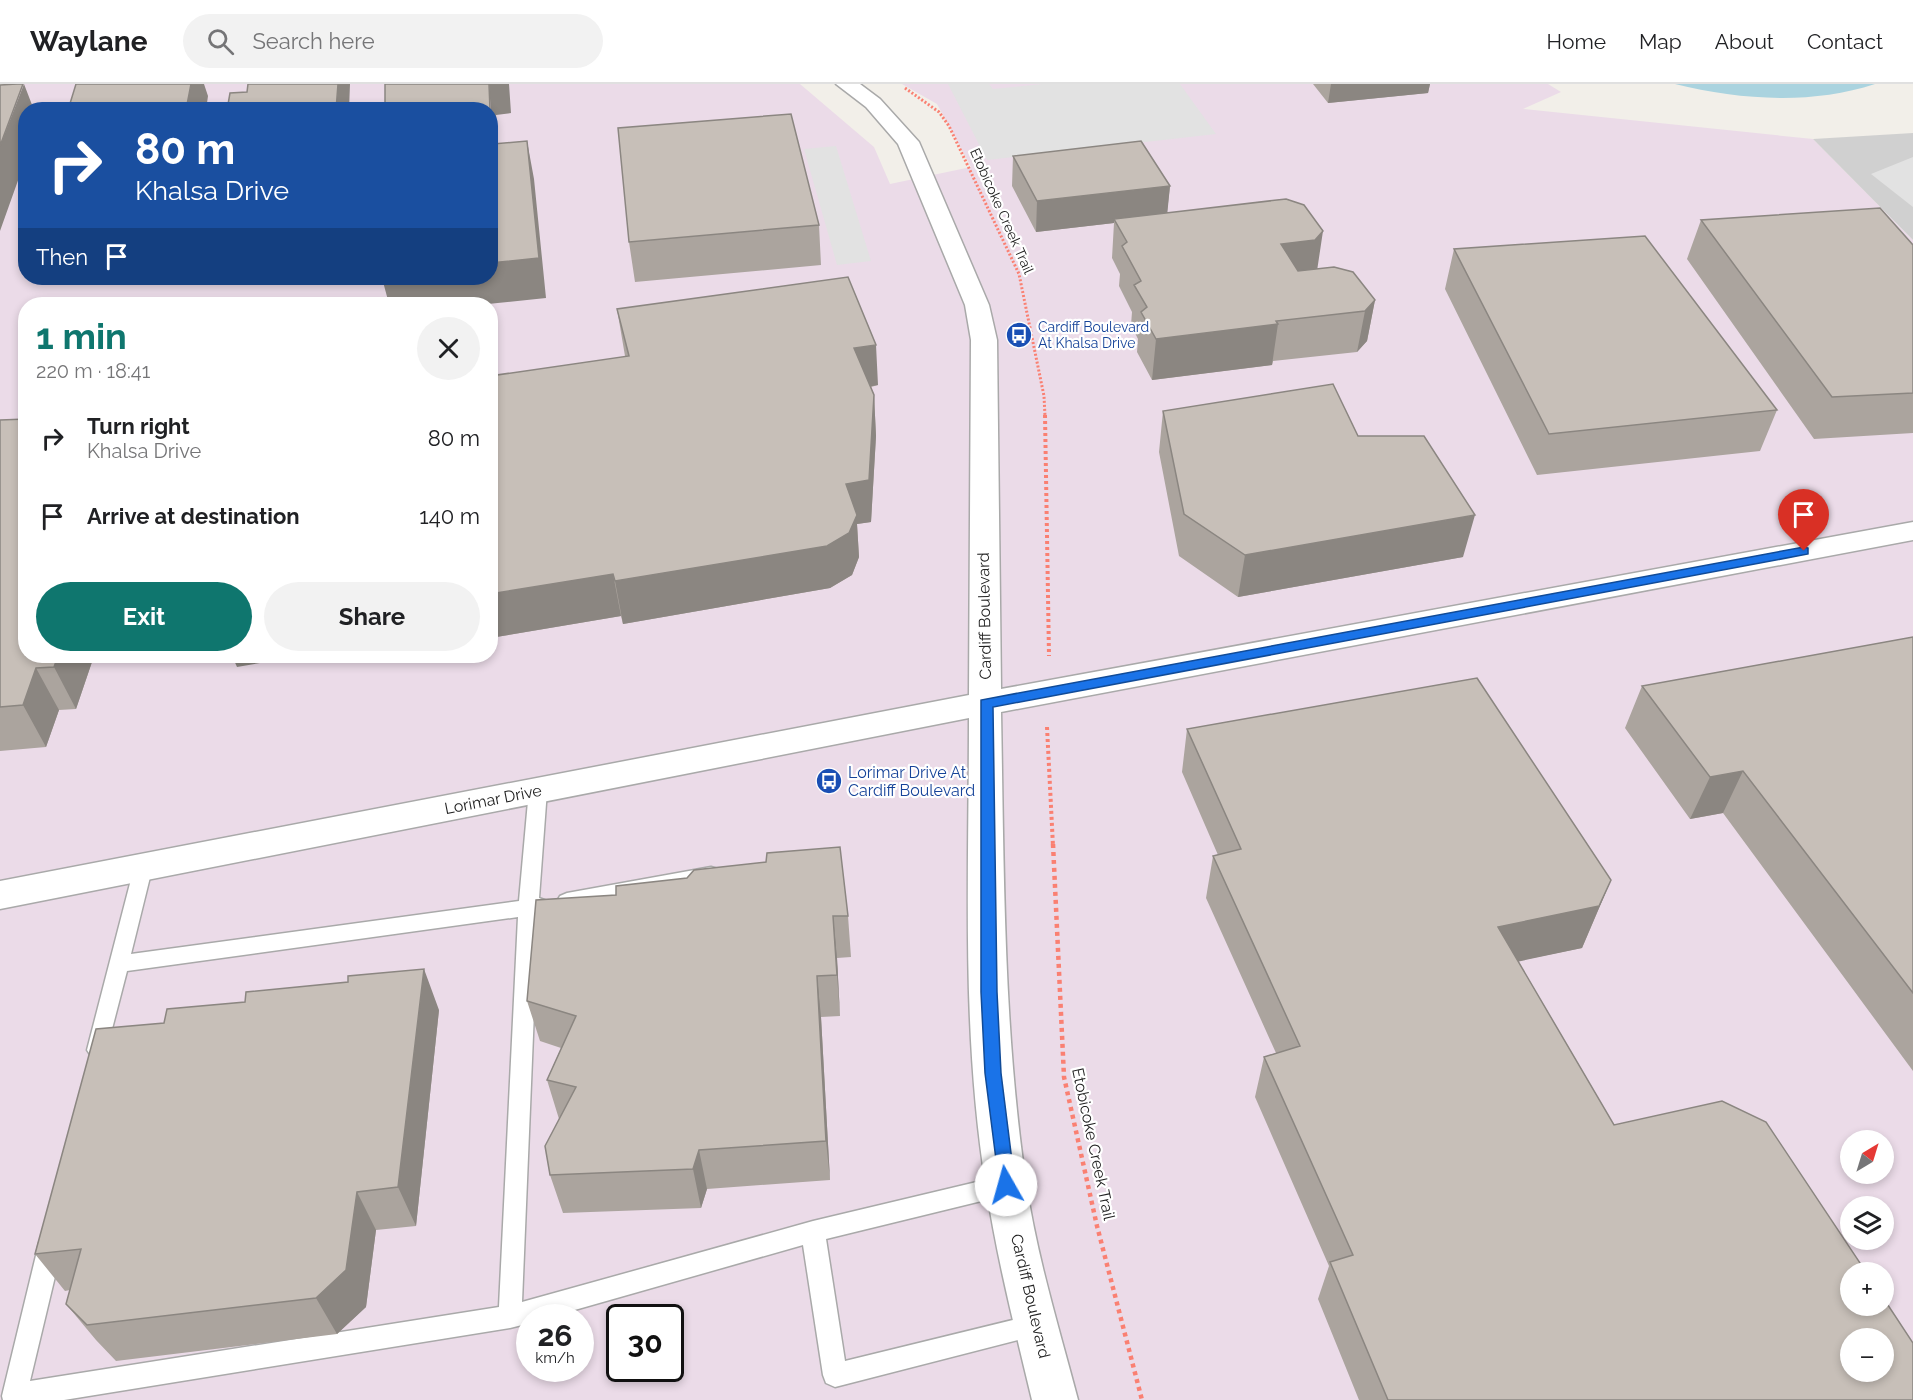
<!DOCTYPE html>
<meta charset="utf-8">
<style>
body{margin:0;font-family:Raleway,sans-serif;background:#f2f2f2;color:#202124;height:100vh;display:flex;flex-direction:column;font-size:22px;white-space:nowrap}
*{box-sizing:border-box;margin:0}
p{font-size:20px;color:#757577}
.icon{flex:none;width:33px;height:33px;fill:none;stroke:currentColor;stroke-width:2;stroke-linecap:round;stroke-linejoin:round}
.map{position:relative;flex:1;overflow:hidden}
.drawer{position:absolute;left:18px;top:213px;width:480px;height:366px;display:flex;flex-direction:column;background:#fff;border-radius:24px;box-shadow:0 3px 9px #0003}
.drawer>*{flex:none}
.top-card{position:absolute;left:18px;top:18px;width:480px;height:183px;border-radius:24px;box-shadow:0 3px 9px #0003;background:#1a4fa0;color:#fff;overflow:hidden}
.needle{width:39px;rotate:38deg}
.tools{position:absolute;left:1840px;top:1046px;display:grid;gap:12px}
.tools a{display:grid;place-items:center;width:54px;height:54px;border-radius:50%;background:#fff;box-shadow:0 3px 9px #0003;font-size:30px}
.speed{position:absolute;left:516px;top:1220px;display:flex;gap:12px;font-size:30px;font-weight:700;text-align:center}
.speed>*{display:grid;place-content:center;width:78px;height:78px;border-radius:50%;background:#fff;box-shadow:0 3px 9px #0003;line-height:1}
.speed small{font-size:15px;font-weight:400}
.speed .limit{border:3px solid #111;border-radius:9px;background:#fff;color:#111}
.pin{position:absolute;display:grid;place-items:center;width:51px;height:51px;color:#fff;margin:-62px -26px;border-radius:50% 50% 50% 0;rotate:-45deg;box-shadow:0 0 6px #0007}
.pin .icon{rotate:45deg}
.me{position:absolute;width:66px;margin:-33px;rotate:353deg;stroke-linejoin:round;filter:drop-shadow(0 0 4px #0008)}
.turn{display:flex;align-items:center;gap:21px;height:126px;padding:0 18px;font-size:27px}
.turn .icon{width:78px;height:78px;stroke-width:2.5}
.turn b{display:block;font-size:42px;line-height:51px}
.then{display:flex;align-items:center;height:57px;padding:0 18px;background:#0003;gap:12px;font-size:22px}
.round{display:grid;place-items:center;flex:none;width:63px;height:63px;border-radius:32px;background:#f2f2f2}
.headline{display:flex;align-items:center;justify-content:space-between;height:102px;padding:0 18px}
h1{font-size:36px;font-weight:700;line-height:45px;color:#0f766e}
.button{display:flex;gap:12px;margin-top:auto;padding:12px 18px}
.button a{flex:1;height:69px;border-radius:36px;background:#0f766e;color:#fff;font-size:24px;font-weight:700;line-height:69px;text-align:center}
.button a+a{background:#f2f2f2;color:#202124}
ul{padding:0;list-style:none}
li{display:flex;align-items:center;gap:18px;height:78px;padding:0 18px}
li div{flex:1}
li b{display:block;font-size:22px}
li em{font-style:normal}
header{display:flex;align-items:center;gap:36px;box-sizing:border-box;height:84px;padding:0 30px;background:#fff;border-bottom:2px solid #e0e0e0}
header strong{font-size:28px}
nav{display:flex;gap:33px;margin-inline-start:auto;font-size:21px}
.search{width:420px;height:54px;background:#f2f2f2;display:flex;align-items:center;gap:15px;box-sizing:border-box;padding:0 21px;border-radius:33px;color:#757577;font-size:22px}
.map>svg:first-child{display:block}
.industrial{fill:#ebdbe8;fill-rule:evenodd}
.religious{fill:#d0d0d0}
.parking{fill:#e2e2e2}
.water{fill:#aad3df}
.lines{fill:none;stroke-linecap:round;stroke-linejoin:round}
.service-casing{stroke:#a9a9a9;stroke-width:3}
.minor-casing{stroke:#a9a9a9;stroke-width:3}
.path-far2{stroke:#fa8072;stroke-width:3;stroke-dasharray:2 2;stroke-linecap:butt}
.path-far1{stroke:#fa8072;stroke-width:4;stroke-dasharray:3 3;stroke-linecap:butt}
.path{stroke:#fa8072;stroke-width:4.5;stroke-dasharray:4 4;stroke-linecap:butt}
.service{fill:#fff;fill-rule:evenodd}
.minor{fill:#fff;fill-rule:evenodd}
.wall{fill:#aba49e}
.shaded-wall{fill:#8b8681}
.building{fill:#c7bfb8;stroke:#8b8681;stroke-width:1.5;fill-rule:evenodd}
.route{fill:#1a73e8;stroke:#114b97;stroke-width:1.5}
.labels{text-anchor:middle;stroke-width:4.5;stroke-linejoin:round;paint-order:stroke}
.far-street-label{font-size:14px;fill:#222;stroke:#fff}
.far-transit-label{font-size:14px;fill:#164399;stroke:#fff;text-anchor:start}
.street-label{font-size:16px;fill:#222;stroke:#fff}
.transit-label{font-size:16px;fill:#164399;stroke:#fff;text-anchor:start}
</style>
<header>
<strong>Waylane</strong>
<div class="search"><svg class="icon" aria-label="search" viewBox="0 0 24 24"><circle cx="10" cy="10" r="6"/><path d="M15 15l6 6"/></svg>Search here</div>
<nav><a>Home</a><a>Map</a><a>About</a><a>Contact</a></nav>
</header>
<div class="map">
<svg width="1913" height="1316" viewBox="0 0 1913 1316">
<rect width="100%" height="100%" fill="#f2efe9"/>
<path class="industrial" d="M15,0H800L874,63L890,100L971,83L937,20L902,0H1548L1561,8L1523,25L1813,55L1913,156V1316H0V1ZM26,26H490V194H26ZM26,220H490V572H26ZM1851,1056H1884V1089H1851ZM1851,1122H1884V1155H1851ZM1851,1188H1884V1221H1851ZM530,1233H580V1284H530ZM620,1233H670V1284H620ZM1851,1254H1884V1287H1851Z"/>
<path class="religious" d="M1913,49V156L1813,55Z"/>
<path class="parking" d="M948,0H989L993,5L1042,0H1180L1216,50L987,76Z
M836,62L871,177L837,181L804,65Z
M1913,73V123L1871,90Z"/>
<path class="water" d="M1675,0H1875C1811,21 1740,16 1675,0Z"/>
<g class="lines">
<g class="service-casing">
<path id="service" d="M538,699L545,701L547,706L539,814L547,817L550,822L547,827L538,830L522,1218L813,1137L1006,1091L1014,1094L1017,1101L1014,1108L1006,1111L826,1155L845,1277L1037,1230L1045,1233L1049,1241L1045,1249L835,1303L826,1299L823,1291L803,1161L550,1233H530V1239L510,1244L64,1316H3L2,1312L39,1159L43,1151L51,1148L59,1151L63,1159L30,1297L499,1223L518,833L127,887L105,972L98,975L91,972L87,966L135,780L142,778L149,780L152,785L131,870L519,817L529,706L531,701Z
M711,783L718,785L721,790L718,795L711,797L567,825L560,822L557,817L560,812L567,809Z"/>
</g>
<g class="minor-casing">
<path id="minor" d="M836,0H860L880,15L919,58L989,221L997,256L1001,605L1913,438V456L1001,628C1004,785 1003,943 1026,1099C1037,1173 1059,1244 1078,1316H1032C1015,1245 997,1175 986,1102C961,948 969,789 969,634L0,825V797L969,611L971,256L965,221L898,60L866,23Z"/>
</g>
<path class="path-far2" d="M905,4L939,28L949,42L1019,190L1044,312L1045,332"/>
<path class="path-far1" d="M1045,331L1049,572
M1047,643L1053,762"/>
<path class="path" d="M1053,760L1064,993L1097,1142L1142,1316"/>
<use href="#service" class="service"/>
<use href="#minor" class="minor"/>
</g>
<path class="wall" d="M1313,0H1430L1428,9L1328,19Z
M1013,72L1170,102L1167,128L1317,185L1375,216L1367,257L1357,268L1273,277L1272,281L1152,296L1137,268L1138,255L1131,241L1132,228L1119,202L1120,190L1112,174L1114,139L1036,148L1012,102Z
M1701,136L1913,161V349L1814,355L1687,175Z
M819,141L821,181L635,198L629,158Z
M1454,165L1777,326L1760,367L1537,391L1445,205Z
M617,225L878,301L871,303L874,311L876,352L871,438L857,440L859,473L852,491L830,504L623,540L621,532L490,554L625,272Z
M1163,327L1358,352L1463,473L1238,513L1179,472L1159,368Z
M0,336L26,572H94L76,625L59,626L46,663L0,667Z
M1913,553V987L1723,729L1690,735L1625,644L1642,602Z
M1187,645L1611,796L1582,864L1518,877L1614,1041L1913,1316H1359L1318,1215L1329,1182L1255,1013L1264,973L1276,969L1206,814L1213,772L1218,771L1182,688Z
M687,794L848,832L851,873L837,874L840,932L821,933L830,1096L707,1105L701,1124L563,1129L550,1091L559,1035L547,996L561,964L540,957L527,917L616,811Z
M439,926L416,1142L376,1146L366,1223L337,1250L116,1277L96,1256L66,1220L70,1206L65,1207L35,1170Z"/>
<path class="shaded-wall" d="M24,0L34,26H26V74L0,147V62Z
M191,0H204L208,12L206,26H186Z
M338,0H350L349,26H336Z
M489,0H509L511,29L496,31L501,99L493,60Z
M1331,0H1430L1428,9L1328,19Z
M527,57L534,95L546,214L488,220H389L382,194H490V179Z
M1170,102L1167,132L1114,135V139L1036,148L1037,117Z
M1323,147L1317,187L1276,200L1281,160Z
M1375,216L1367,257L1357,268L1365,227Z
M1278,240L1272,281L1152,296L1156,255Z
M876,261L878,301L856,305L854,264Z
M874,311L876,352L871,438L857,440L859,473L852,491L830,504L623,540L615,497L846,400Z
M1475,431L1463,473L1238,513L1245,471Z
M613,490L621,532L490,554V510Z
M58,572H94L76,625L54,583Z
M232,572H302L237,583Z
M36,584L59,626L46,663L23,621Z
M1743,687L1723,729L1690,735L1710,693Z
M1611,796L1582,864L1483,885L1498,843Z
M833,832L837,874L840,932L837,891Z
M424,885L439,926L416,1142L398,1103Z
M817,892L821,933L830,1096L826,1057Z
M699,1066L707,1105L701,1124L693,1085Z
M357,1108L376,1146L366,1223L337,1250L316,1214Z"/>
<path class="building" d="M17,0H23L0,62V1Z
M76,0H191L186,26H68Z
M248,0H338L336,26H227L230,9L247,8Z
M385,0H489L490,26H385Z
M490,26L493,60L527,57L539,174L490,179Z
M791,30L819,141L629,158L618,44Z
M1141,57L1170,102L1037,117L1013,72Z
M1286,115L1304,121L1323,147L1315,156L1281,160L1298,187L1334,183L1353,188L1375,216L1365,227L1276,237L1278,240L1156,255L1141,228L1147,223L1134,201L1141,197L1122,162L1127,158L1114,135Z
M1880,124L1913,161V309L1832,313L1701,136Z
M1645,152L1777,326L1549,350L1454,165Z
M848,193L876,261L854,264L874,311L869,396L846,400L857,431L849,449L827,462L615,497L613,490L490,510V292L629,272L617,225Z
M1333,300L1358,352H1424L1475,431L1245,471L1184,430L1163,327Z
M26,335V572H58L54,583L36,584L23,621L0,623V336Z
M1913,553V909L1743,687L1710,693L1642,602Z
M1477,594L1611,796L1599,822L1498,843L1614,1041L1722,1017L1766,1038L1866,1188H1851V1221H1884V1215L1913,1259V1316H1388L1330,1178L1353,1171L1264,973L1300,962L1213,772L1241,765L1187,645ZM1851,1254H1884V1287H1851Z
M840,763L848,832H833L837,891L817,892L826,1057L699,1066L693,1085L550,1091L545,1062L576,1003L547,996L576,932L527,917L536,816L616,811V802L687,794L694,786L766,778L767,769Z
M424,885L398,1103L357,1108L346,1186L316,1214L87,1241L66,1220L81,1165L35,1170L96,945L164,939L167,925L245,918L246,908L348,898V892Z"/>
<path class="route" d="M1804,463L1808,464V470L993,623L997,908L1001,989L1015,1101L1013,1107L1006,1109L1000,1107L985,989L981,908V616Z"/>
<defs>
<g id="bus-disc" transform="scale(1.35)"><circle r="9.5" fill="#1a4fb4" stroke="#fff"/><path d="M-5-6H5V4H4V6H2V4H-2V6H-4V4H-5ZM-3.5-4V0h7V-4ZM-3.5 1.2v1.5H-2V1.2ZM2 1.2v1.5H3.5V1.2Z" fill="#fff"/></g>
</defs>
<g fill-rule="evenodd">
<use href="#bus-disc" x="1019" y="251"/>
<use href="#bus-disc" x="829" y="697"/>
</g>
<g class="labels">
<g class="far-street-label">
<text transform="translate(1002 127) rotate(66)" y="5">Etobicoke Creek Trail</text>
</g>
<g class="far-transit-label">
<text x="1038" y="248">Cardiff Boulevard<tspan x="1038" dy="16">At Khalsa Drive</tspan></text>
</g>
<g class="street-label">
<text transform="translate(984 532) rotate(-91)" y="6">Cardiff Boulevard</text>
<text transform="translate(493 715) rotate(-11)" y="6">Lorimar Drive</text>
<text transform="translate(1094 1060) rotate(78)" y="6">Etobicoke Creek Trail</text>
<text transform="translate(1031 1212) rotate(77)" y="6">Cardiff Boulevard</text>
</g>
<g class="transit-label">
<text x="848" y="694">Lorimar Drive At<tspan x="848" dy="18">Cardiff Boulevard</tspan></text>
</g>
</g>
</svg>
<div class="tools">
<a><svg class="needle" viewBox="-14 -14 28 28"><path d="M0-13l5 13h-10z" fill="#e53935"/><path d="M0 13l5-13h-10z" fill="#757577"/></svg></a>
<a><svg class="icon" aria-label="layers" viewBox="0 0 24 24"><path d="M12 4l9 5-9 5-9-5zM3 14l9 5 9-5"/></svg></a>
<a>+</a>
<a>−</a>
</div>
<div class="speed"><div>26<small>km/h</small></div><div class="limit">30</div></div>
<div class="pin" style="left:1804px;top:467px;background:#d93025"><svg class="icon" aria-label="arrive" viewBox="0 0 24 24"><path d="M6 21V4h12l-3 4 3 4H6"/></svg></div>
<svg class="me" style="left:1006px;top:1101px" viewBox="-20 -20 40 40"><circle r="19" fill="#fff"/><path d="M0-13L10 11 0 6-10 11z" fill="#1a73e8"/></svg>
<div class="top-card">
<div class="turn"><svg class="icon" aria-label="right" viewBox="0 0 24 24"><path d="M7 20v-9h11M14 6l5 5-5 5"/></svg><div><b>80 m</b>Khalsa Drive</div></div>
<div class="then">Then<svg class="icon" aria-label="arrive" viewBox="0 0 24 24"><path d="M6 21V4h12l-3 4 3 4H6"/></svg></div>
</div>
<section class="drawer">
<div class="headline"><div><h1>1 min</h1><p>220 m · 18:41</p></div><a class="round"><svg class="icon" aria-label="close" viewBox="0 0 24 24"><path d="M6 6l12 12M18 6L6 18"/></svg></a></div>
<ul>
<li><svg class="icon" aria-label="right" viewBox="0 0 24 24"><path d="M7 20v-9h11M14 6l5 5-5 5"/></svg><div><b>Turn right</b><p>Khalsa Drive</p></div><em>80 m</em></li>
<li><svg class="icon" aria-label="arrive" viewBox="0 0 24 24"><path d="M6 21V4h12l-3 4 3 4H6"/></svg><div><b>Arrive at destination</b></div><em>140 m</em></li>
</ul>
<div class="button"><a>Exit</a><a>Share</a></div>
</section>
</div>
